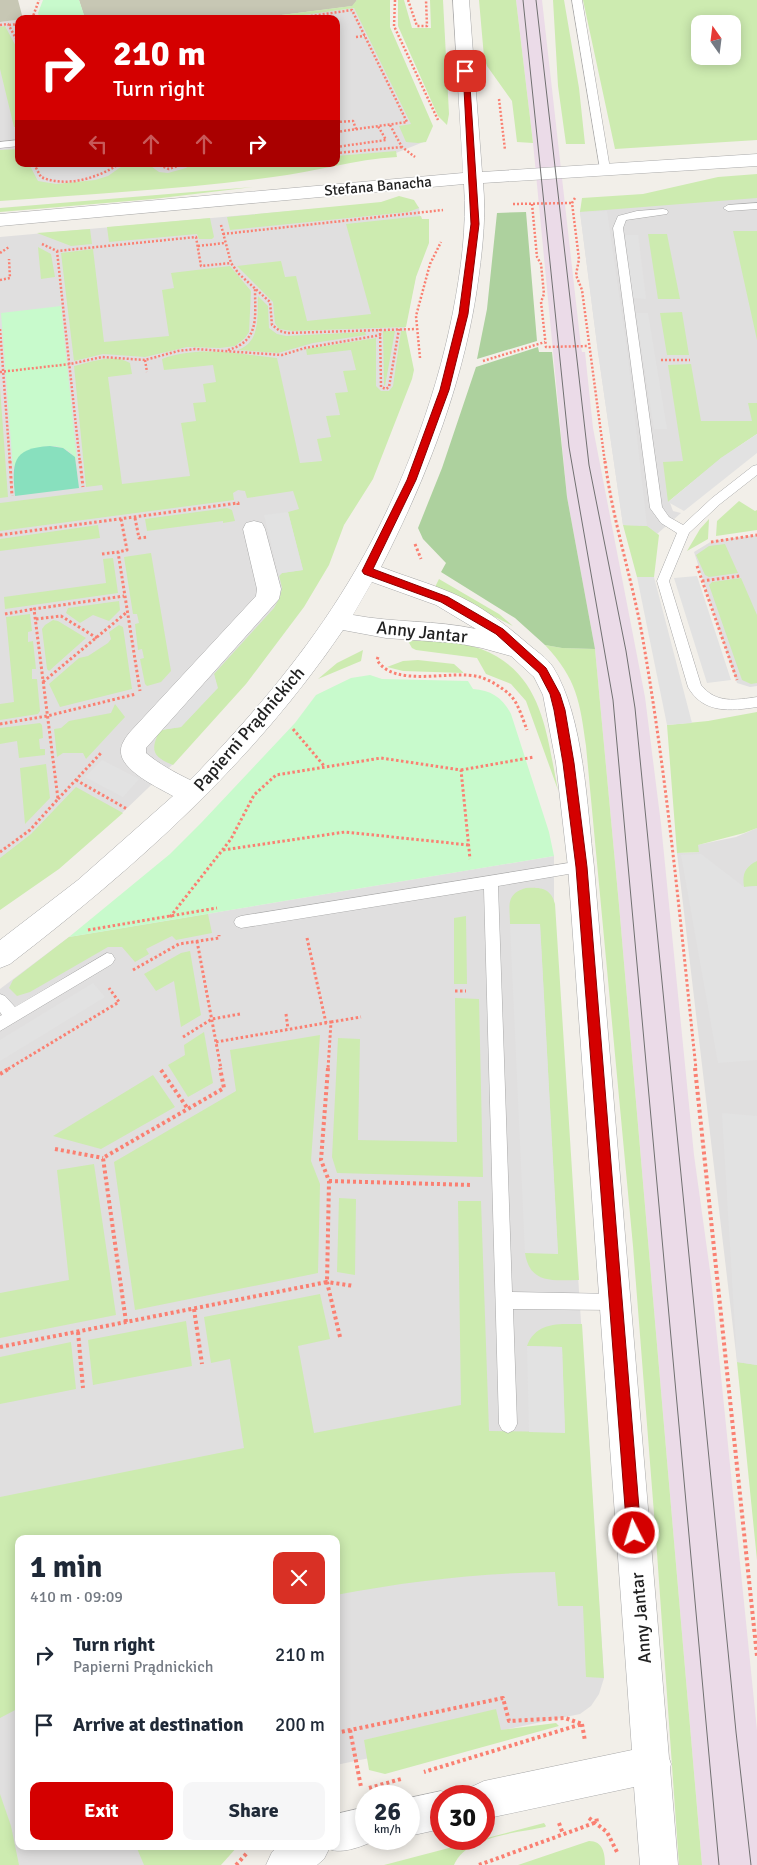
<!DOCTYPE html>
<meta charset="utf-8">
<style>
body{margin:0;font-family:Signika,sans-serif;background:#f6f6f7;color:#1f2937;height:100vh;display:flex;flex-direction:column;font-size:19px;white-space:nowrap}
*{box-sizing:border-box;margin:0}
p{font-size:16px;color:#747a83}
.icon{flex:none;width:28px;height:28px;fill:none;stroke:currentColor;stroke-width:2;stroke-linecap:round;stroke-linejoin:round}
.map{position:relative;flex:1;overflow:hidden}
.side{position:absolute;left:15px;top:1535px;width:325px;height:315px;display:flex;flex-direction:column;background:#fff;border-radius:10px;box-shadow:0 2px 12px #0003}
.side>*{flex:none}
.hud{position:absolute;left:15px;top:15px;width:325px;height:152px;border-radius:10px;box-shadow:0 2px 12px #0003;background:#d40000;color:#fff;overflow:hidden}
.needle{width:32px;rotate:346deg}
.buttons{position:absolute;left:691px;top:15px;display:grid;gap:10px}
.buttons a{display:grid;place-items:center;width:50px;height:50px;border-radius:10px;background:#fff;box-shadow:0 2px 12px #0003;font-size:25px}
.speed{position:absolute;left:355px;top:1785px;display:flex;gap:10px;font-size:25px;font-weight:700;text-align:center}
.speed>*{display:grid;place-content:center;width:65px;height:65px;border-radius:50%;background:#fff;box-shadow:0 2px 12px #0003;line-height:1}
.speed small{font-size:12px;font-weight:400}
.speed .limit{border:8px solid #d22;background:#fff;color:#111}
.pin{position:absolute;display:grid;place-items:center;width:42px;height:42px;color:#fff;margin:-21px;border-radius:10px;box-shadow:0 2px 8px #0006}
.me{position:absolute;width:55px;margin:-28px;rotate:355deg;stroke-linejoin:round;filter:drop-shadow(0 0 4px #0008)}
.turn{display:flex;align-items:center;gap:18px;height:105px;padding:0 15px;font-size:22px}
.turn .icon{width:65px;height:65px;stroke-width:2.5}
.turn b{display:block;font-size:35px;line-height:42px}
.lanes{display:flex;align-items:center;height:48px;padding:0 15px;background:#0003;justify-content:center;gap:25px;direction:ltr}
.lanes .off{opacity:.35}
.round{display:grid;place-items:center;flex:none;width:52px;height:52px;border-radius:10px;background:#f6f6f7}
.summary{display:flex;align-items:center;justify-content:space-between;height:85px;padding:0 15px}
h1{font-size:30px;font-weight:800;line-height:38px}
.button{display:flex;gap:10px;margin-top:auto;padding:10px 15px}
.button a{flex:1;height:58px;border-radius:10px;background:#d40000;color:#fff;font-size:20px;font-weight:800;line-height:58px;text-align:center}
.button a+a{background:#f6f6f7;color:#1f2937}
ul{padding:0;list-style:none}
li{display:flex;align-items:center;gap:15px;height:70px;padding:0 15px}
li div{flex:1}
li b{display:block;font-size:19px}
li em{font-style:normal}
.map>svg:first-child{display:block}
.residential{fill:#e0dfdf}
.industrial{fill:#ebdbe8}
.construction{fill:#c7c7b4}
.grass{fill:#cdebb0;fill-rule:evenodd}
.forest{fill:#add19e}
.park{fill:#c8facc}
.pitch{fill:#88e0be}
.parking{fill:#e2e2e2}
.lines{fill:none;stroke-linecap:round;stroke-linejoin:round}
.service-casing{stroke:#a9a9a9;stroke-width:1}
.minor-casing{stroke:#a9a9a9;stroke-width:1}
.path-far2{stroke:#fa8072;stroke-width:2.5;stroke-dasharray:2 2;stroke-linecap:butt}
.path-far1{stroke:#fa8072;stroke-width:3;stroke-dasharray:2.5 2.5;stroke-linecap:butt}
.path{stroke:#fa8072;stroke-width:4;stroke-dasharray:3 3;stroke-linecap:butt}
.service{fill:#fff;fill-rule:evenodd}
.minor{fill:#fff;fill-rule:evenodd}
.tram{stroke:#707070;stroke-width:1}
.route{fill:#d40000;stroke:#8a0000}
.labels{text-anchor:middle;stroke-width:4;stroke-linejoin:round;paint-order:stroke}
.far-street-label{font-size:15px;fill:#222;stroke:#fff}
.street-label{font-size:18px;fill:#222;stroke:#fff}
</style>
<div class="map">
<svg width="757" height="1865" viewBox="0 0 757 1865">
<rect width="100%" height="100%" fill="#f2efe9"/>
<path class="residential" d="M353,6L426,141L391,155L336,163V19H250Z
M19,19V164H334L0,198V22Z
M757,175V432L669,500L673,511L681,513L657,534L646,527L623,525L598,352L580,212L583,199L638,196Z
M380,203L419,207L420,216L418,267L405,327L410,371L337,530L172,765L122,813L0,908V237Z
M757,535V686L750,687L737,683L694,552L712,541Z
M757,828V1396L737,1362L677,853L699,852L697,845L736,837Z
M554,856V904L604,1678L599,1694L591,1706L580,1714L336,1765V1539H19V1846H228L210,1865H0V989L69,937Z"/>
<path class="industrial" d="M516,0H542L581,347L582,352H585L593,428L645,697L661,824L694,1155L711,1278L757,1730V1865H702L619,905L595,649L567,497L533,143Z"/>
<path class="construction" d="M0,0H18L23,19L0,22Z
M79,0H357L353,6L250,19H85Z"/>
<path class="grass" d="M357,0H390V27L433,126L426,142L418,143L406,142L399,126L411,124L354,8L275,19H250L352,6Z
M398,0H404L412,28H431L430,0H443L449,114L447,125L438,116L398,26Z
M479,0H516L533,143L517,142L512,101L487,66L484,57Z
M553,0H564L579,88L585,144H566L558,86Z
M583,0H757V140L615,149ZM700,24H732V56H700Z
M5,26L19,52V127H14L0,69V27Z
M19,149V164H29L38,181L56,184L95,180L108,176L125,164H148L159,172L168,173L186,168L191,164L237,165L336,164V156L396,151L397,157C355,159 315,172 273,177C183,189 91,194 0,201V150Z
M757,174V198L580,212L582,198L643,194L718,177Z
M253,187L153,199L0,212V208Z
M399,196L414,200L419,208L408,212L230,230L227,217L381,202Z
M421,216L422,219H429V243L416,277L406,327L293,331L279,329L275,323L273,302L237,266L281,261L285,277L296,276L307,321L371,314L346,224Z
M210,218L214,237L212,239H199L197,234L109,242L107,227Z
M90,229L92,244L71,246L37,233Z
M733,231H757V340Z
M648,234H667L680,299H658Z
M38,247L51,254L55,277L41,279Z
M93,249L104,342L169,336L162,290L174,288L171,273L230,266L251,291L249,332L245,338L235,346L220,348L187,347L145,357L103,354L74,361L61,253Z
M258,296L268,306L269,328L277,334L286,336L365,332L366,335L313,343L278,353L238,350C261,341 257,317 258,296Z
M682,312L689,355H667L660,313Z
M383,331H395L385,386L384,385Z
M401,331H406L414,370L412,379L373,479L344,525L329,565L304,607L246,684L173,765C153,757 150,751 159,732L161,730L181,727L217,688L214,674L274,608L280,597L282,588L279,575L282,573L303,570L288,512L299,509L293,491L247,498L245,491L238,490L233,493L234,500L0,531V503L103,490L102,485L86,487L74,366C92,362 113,353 130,363L132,374L108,377L122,484L190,476L181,423L196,421L193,403L206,402L203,384L216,382L213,365L164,370L162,359C198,345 240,354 277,358L300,463L322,461L317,439L331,437L326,416L340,415L335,393L348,392L343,371L356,370L351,350L307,355L306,349L376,338V386L381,391H389L393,386Z
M691,364L701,421H752L748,403H757V434L721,458L668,502L663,462L683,461L668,365Z
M0,387L8,497L0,498Z
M739,501L755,511L757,510V530L716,536L717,521Z
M227,508L232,510L235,521L223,523V521L147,531L145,519Z
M709,519L708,539L687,551L700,529Z
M98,525L100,538L0,551V539Z
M623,525L647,526L659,535L654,577H637Z
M725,544L738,573L709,577L705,575L696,555L709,546Z
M151,553L171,671L161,682L147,686L145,684L140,659L144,658L142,649L138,650L135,624L139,623L137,614H133L124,557Z
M113,558L118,593L5,609L4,597L106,583L103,559Z
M741,578L757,615V683L751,684L742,680L709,585L712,582Z
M439,579L499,614L513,626L435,587Z
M119,601L120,610L109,621L93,615L80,623L66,613L68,608Z
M30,614L32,631L28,632V642L33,641L36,669H32V679H37L40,711L38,714L0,720V704L14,702L6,617Z
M53,620L58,621L86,638L49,671L47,669L42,629L45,625Z
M119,625L123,627L132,689L60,707L49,684L79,658L88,656L108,643L111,639L109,632Z
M432,639C448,642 465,643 481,649C543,673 546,732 558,790L526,701L511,684L486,674L477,658L416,650L412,648L408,641Z
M545,645L562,648L595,649L619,905L702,1865H679L656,1539L633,1246L586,746C580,702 577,679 545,645Z
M363,650L361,661L318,679L337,663Z
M418,660L454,664L464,673L403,671L387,667L403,661Z
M115,704L125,717L86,759L83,753H63L57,757L54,729L61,728L69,721L111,713Z
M757,712V828L744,833L698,845L699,852L677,853L667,725L708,721Z
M40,723L42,725L43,738L39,739L40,749H45V755L19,758L17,741L0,744V728Z
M46,764L50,798L25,824L20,768Z
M76,787L123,813L59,869L0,910V858L31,834Z
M757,861V886L744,887C742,874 745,867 757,861Z
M526,888C540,887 551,888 555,904L579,1280C554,1280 530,1285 525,1253H558L540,925L510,924C510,906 505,894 526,888Z
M208,914L212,933L176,940L172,936L146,949L149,954L135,962L122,947H108L30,992L17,996L9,988L13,980L69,937Z
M466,916L467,984H454V918Z
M190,951L201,1015L181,1027L174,981L156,991L144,974L181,953Z
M455,998L479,999L483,1177L337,1173L332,1157L338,1038L360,1039L358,1140L457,1142Z
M204,1032L213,1083L188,1097L168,1065L185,1055L184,1045Z
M320,1035L311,1161L320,1184L318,1273L135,1310L114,1162L236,1091L230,1050Z
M153,1075L175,1107L101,1149L53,1136Z
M94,1164L116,1315L0,1338V1293L69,1280L57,1170Z
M339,1198L356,1199L355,1275L337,1272Z
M458,1201H481L489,1431L565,1432L562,1347L527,1346C536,1321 560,1324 582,1324L604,1678L586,1677L583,1606H558L555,1572C481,1573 409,1581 336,1595V1539H19V1708L0,1718V1497L244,1448L230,1359L211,1363L204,1317L320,1294L330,1339L298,1346L314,1433L461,1405Z
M186,1321L192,1366L93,1385L88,1340Z
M71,1342L76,1389L0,1404V1357Z
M737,1362L757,1365V1560Z
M496,1709L501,1730L556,1723L559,1726L385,1774L369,1770L364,1740Z
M0,1794L11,1826L19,1865H0Z
M544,1823L546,1826L545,1827C517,1833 466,1836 454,1865H384Z
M589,1841C603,1841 605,1853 605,1865H518Z
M136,1846H238L221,1865H144Z"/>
<path class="forest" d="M526,212L537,341L477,359L487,309L497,213Z
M538,347L539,352H552L567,497L595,649L562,648L545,645L515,618L441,572L446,563L423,539L418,528L442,468L476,367Z"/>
<path class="park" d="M43,0H79L84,15L40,19L38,13Z
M61,306L77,461C64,435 23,446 13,468L1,313Z
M370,675L382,679L468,681L473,689C491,690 503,698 511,714L549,832L554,856L69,937L170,854L201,823L295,723L316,695L351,678Z"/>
<path class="pitch" d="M50,446L63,448L75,457L79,488L15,496C12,464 11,448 50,446Z"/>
<path class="parking" d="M607,211L628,358L647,526L623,525L598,352L580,212Z
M625,235H638L646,299L633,298Z
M636,313H648L667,429H654Z
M757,434V453L684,511L668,502L721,458Z
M288,512L303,570L282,573L279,576L264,515Z
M697,576L731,680L707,683L674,578Z
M637,577H654L692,723L667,725Z
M214,674L218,688L181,727L161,730Z
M102,760L139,779L123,797L85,777Z
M701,854L744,887L757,886V1060L718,1063L681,855Z
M510,924H540L558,1254L525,1253Z
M93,983L105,997L0,1061V1040Z
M722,1113L757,1116V1365L737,1362Z
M527,1346L562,1347L565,1433L529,1432Z"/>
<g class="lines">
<g class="service-casing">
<path id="service" d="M572,0H582L610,169L605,172L600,169Z
M19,140V146L0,148V142Z
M757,203V209L728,211L723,208L728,205Z
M663,209L667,210L668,212L667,214L626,220L623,228L662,507L669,517L683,525L712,498L753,466L757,465V475L720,504L689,533L669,581L701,685C716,704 736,700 757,697V707C731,711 703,714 688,687L657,581L677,533L661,523L650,508L613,228L618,216L637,211Z
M581,861L586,863L588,867L586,871L498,886L512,1292L616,1294L622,1296L625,1302L622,1308L616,1310L513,1309L517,1424L514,1430L508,1433L502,1430L499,1424L484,889L241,928L236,926L234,922L236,918L241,916Z
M107,953L112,954L115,959L112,964L0,1031V1016L2,1015L0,1012V994L5,996L15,1007Z"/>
</g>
<g class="minor-casing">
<path id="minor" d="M453,0H469L482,172L757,154V166L483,183C486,214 483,243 479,274C466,377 428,475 381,567C404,576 429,583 452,593C480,605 505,624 528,644C536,651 547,658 553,667C584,717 587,808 594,867L669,1758L671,1764L670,1768L678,1865H640L634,1787L484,1819V1796H467L471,1787L484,1781L632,1750L568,867L556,763L543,695L534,677L511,656L482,648L456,643L386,638L343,630C253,763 136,867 10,964L0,968V940L78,880L173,796C159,788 119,770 121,750C121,744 126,737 130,732L256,596L257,589L243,529L246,523L254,521L262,523L265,529L281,589L279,599L146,748V753C159,764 174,772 190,780L200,770C255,712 307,651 348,583C397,503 435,404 453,312C461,270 467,228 464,184L0,226V214L463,173ZM372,582L436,605L476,629C436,620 394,623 353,615Z
M441,1791L453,1796H441V1829L409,1836V1798Z
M366,1807V1839H379C365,1845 343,1855 329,1849L324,1859L317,1865H266L272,1852L279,1846H336V1814Z"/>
</g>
<path class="path-far2" d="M395,0L394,26L438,120
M408,0L417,26H427L426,0
M32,19L39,0
M291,19L352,10L407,122L336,132
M0,25L8,24L19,44
M9,25L19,24
M356,37L365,36
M499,99L505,150
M336,122L353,121L356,129
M390,125L402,147L415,157
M336,147L386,140L378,126
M336,153L402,147
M34,164L41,177C66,188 98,178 119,164
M156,164L169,169L183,164
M575,198L572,203L579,259L576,275L582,290L605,463
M513,204L572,203
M532,204L537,257L541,264L544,294L541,302L546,347L588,346
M221,225L231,263L239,274L270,302L272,325L280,331L287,333L416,329
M223,234L443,210
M42,244L57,251L196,237L201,266L231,263
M198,246L225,243
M57,251L80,463
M0,253L9,247
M0,280L10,278L9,259
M0,329L10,463
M380,329L381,387L386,389L389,387L399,329
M228,350C260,341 255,317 255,289
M420,358L416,316L430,264L441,242
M145,360L147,372
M661,360H690
M483,361L545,342
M0,372L70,364L102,357L145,360L178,351L195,349L282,355L305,348L381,335"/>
<path class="path-far1" d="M10,461L12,496
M80,461L83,487
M605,461C613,524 634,584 644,646C668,786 681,928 696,1069
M135,518L139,538L148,537
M121,519L127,550L118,552L140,691
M0,535L238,503V505
M711,542L757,535
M415,544L421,559
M102,554L118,552
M697,566L737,680
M702,581L740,576
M5,614L34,609
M36,619L61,616L97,638
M378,657L377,660C395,689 451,669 480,677C490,680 503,688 510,695C518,702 523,720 527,730
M43,682L127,612
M0,724L47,716L136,694
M293,729L325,767
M461,770L534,757
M76,780L127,809
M58,799L101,753
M223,850L345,832L469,845
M0,852L30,830L58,799L34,609L124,596
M170,917L231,839L254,795L276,775L381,758L461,770L470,859
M88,930L217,908
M307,938L326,1023
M197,941L221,1069
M133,970L179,944L219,938V935
M455,991H466
M286,1014L288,1029
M331,1022L361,1017
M183,1037L212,1019L240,1014
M216,1042L331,1022L328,1069
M8,1069L119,1002L109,988"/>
<path class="path" d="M695,1068L757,1656
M161,1070L188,1109
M0,1074L10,1068
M55,1149L103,1158
M329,1181L472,1185
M194,1309L202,1364
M126,1322L103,1158L224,1088L220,1068
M78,1332L83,1388
M340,1337L327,1282L354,1286
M0,1347L327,1282L329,1181L321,1160L328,1068
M582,1724L585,1741
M350,1730L361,1787
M336,1733L503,1698L509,1721L565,1718L582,1724L424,1772
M369,1788L401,1779
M589,1818L607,1832L617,1852
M559,1823L563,1834
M236,1865L248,1852
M479,1865L597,1822L596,1816"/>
<use href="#service" class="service"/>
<use href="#minor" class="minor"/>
<path class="tram" d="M523,0L569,447L613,700L719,1865
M536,0L589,465L626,651L635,708L736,1732L751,1865"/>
</g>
<path class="route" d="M463,69L469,71L479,224L468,314L449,390L416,480L373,569L448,597L503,629L546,668L560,694L565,710L574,763L587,867L641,1533L639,1538L634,1540L629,1538L627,1533L576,867L563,763L554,710L550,694L539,673L496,634L441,602L364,574L362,571L407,480L440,390L459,314L471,224Z"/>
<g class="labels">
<g class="far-street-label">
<text transform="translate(378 186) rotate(-5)" y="5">Stefana Banacha</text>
</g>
<g class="street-label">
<text transform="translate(422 632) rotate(6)" y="6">Anny Jantar</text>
<text transform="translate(249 729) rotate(-49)" y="6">Papierni Prądnickich</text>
<text transform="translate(641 1618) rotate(-95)" y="6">Anny Jantar</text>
</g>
</g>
</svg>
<div class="buttons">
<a><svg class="needle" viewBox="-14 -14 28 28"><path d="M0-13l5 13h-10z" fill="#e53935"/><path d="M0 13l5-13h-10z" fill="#747a83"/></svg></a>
</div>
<div class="speed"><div>26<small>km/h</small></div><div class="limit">30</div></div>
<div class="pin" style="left:465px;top:71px;background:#d93025"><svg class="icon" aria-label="arrive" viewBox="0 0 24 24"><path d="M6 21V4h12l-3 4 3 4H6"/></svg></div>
<svg class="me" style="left:634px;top:1533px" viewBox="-20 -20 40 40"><circle r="17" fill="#d40000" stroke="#fff" stroke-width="3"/><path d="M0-11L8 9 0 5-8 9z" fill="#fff"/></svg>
<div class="hud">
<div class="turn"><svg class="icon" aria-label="right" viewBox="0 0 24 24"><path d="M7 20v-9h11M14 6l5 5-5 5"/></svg><div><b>210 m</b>Turn right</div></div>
<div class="lanes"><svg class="icon off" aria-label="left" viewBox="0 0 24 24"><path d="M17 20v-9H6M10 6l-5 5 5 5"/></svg><svg class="icon off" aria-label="ahead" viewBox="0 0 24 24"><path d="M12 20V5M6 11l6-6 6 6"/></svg><svg class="icon off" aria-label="ahead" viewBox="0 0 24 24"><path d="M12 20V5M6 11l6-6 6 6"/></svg><svg class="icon" aria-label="right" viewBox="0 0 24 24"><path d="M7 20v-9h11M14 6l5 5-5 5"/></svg></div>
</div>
<section class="side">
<div class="summary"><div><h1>1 min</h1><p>410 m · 09:09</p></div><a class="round" style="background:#d93025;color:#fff"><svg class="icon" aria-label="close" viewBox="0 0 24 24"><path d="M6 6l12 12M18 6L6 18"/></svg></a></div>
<ul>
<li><svg class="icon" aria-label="right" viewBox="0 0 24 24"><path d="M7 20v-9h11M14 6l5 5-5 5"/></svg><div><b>Turn right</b><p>Papierni Prądnickich</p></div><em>210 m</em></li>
<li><svg class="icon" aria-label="arrive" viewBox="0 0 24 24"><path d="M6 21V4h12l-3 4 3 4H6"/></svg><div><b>Arrive at destination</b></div><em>200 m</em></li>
</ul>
<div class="button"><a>Exit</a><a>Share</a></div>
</section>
</div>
